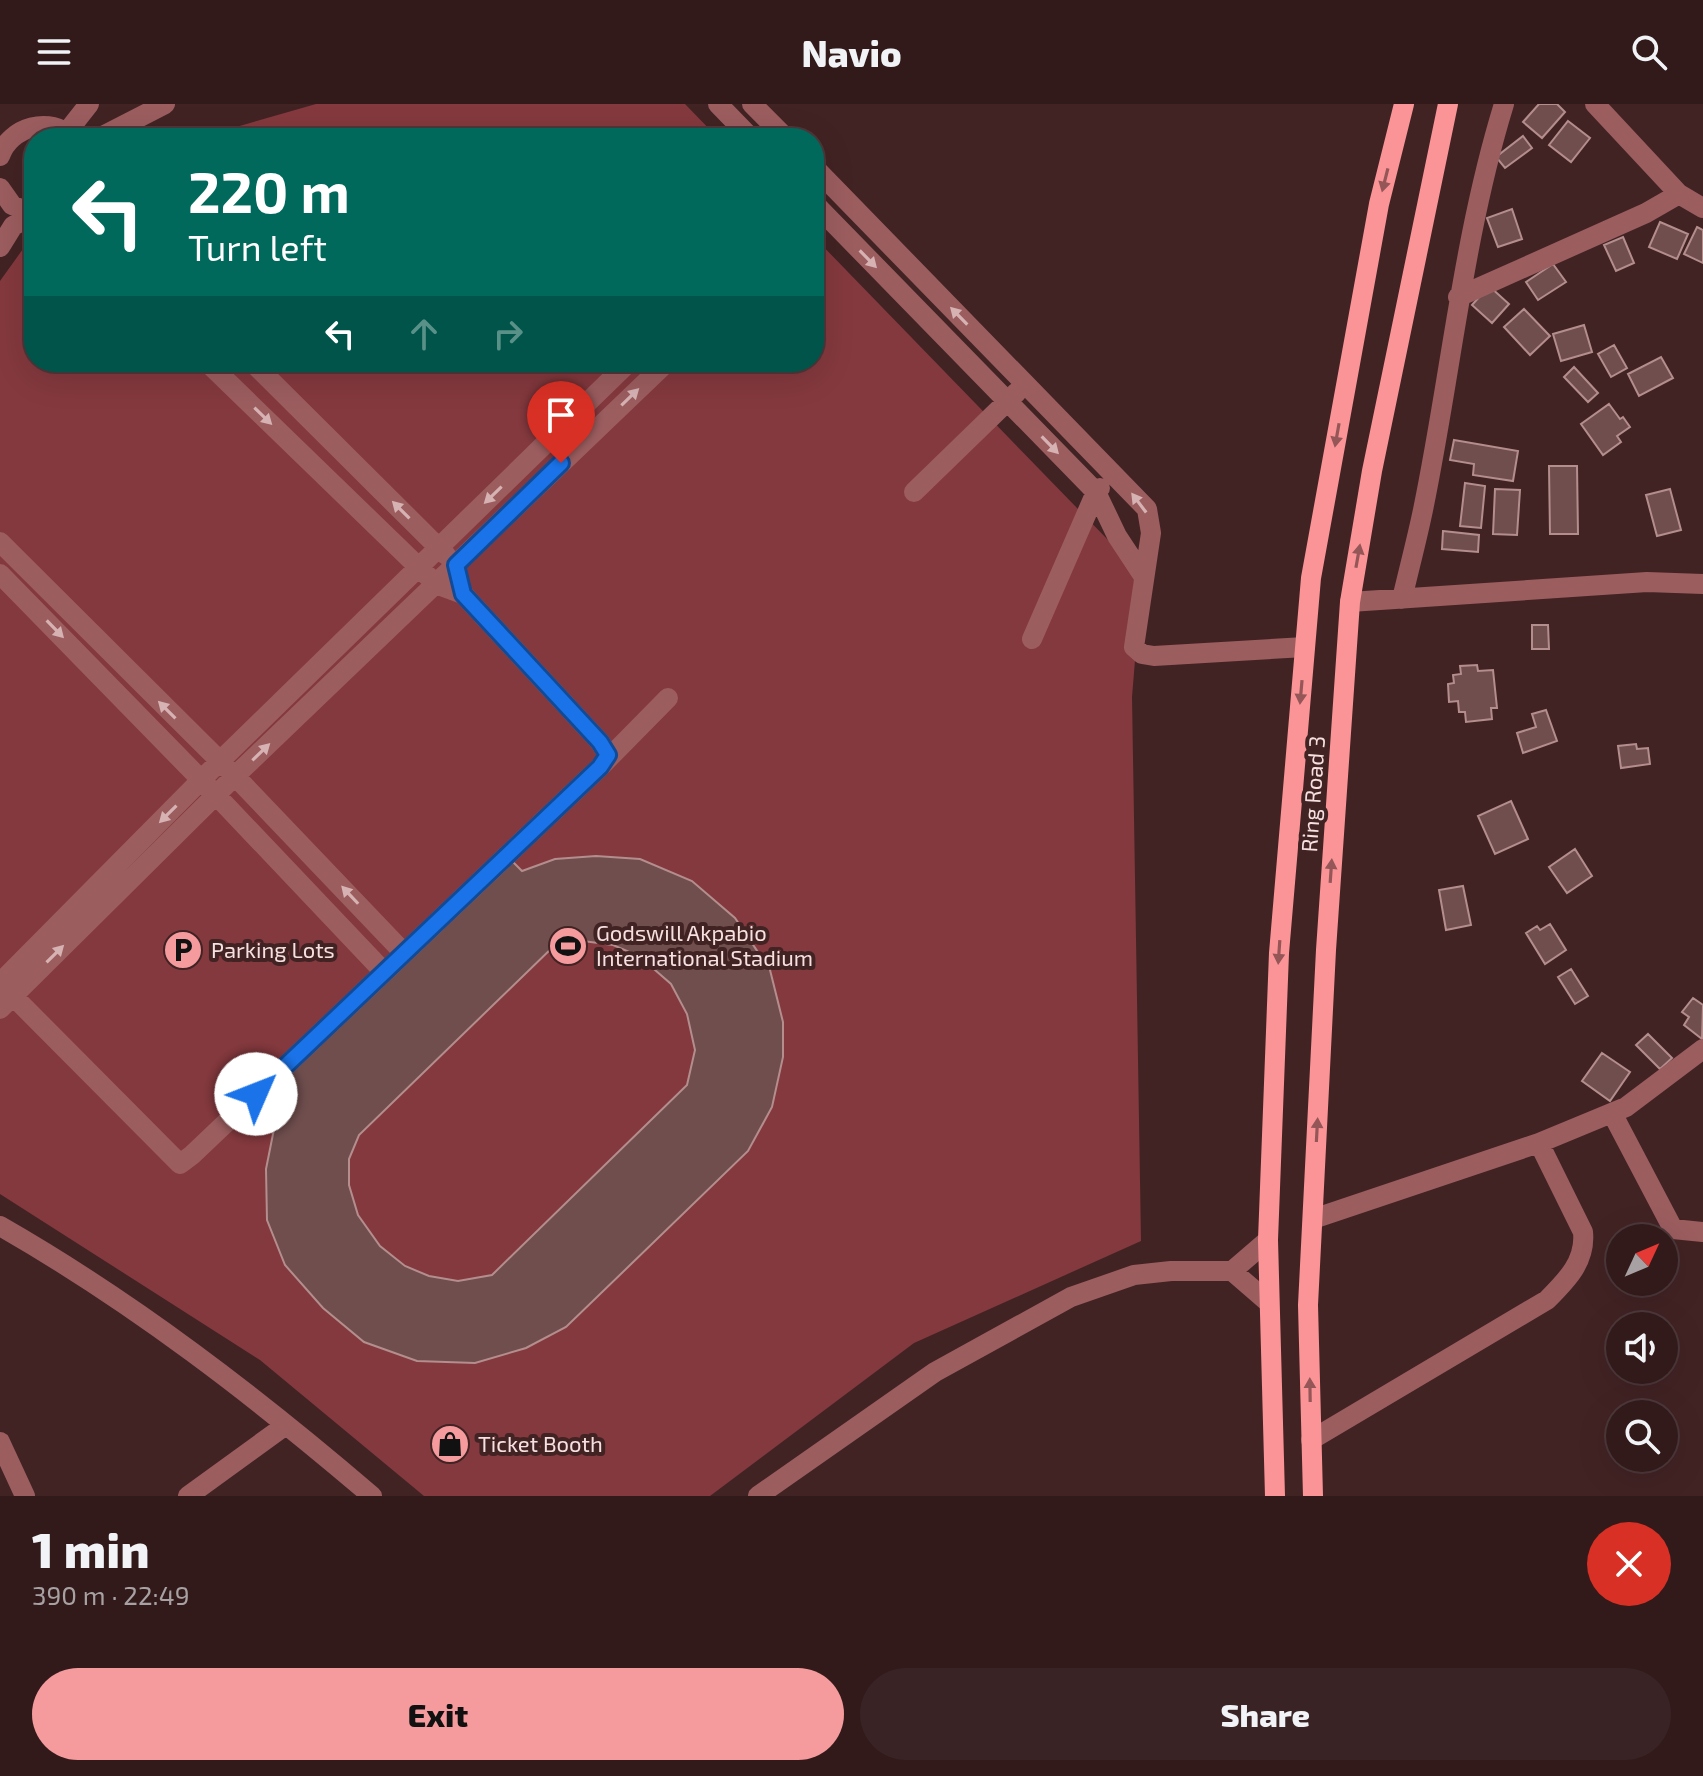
<!DOCTYPE html>
<meta charset="utf-8">
<style>
body{margin:0;font-family:"Exo 2",sans-serif;background:#3a2324;color:#f1f3f6;height:100vh;display:flex;flex-direction:column;font-size:30px;white-space:nowrap}
*{box-sizing:border-box;margin:0}
p{font-size:26px;color:#a8a1a3}
.icon{flex:none;width:44px;height:44px;fill:none;stroke:currentColor;stroke-width:2;stroke-linecap:round;stroke-linejoin:round}
.map{position:relative;height:1392px;overflow:hidden}
.sheet{display:flex;flex-direction:column;background:#321a1b;flex:1}
.sheet>*{flex:none}
.guide{position:absolute;left:24px;top:24px;width:800px;height:244px;border-radius:32px;box-shadow:0 8px 32px #0002,0 0 0 2px #4d383a;background:#00695c;color:#fff;overflow:hidden}
.needle{width:52px;rotate:46deg}
.fabs{position:absolute;left:1606px;top:1120px;display:grid;gap:16px}
.fabs a{display:grid;place-items:center;width:72px;height:72px;border-radius:50%;background:#321a1b;box-shadow:0 8px 32px #0002,0 0 0 2px #4d383a;font-size:40px}
.pin{position:absolute;display:grid;place-items:center;width:68px;height:68px;color:#fff;margin:-82px -34px;border-radius:50% 50% 50% 0;rotate:-45deg;box-shadow:0 0 8px #0007}
.pin .icon{rotate:45deg}
.me{position:absolute;width:88px;margin:-44px;rotate:46deg;stroke-linejoin:round;filter:drop-shadow(0 0 6px #0008)}
.turn{display:flex;align-items:center;gap:28px;height:168px;padding:0 32px;font-size:36px}
.turn .icon{width:104px;height:104px;stroke-width:2.5}
.turn b{display:block;font-size:56px;line-height:68px}
.lanes{display:flex;align-items:center;height:76px;padding:0 32px;background:#0003;justify-content:center;gap:40px;direction:ltr}
.lanes .off{opacity:.35}
.round{display:grid;place-items:center;flex:none;width:84px;height:84px;border-radius:42px;background:#3a2324}
.summary{display:flex;align-items:center;justify-content:space-between;height:136px;padding:0 32px}
h1{font-size:48px;font-weight:800;line-height:60px}
.primary-button{display:flex;gap:16px;margin-top:auto;padding:16px 32px}
.primary-button a{flex:1;height:92px;border-radius:48px;background:#f59b9d;color:#111;font-size:32px;font-weight:800;line-height:92px;text-align:center}
.primary-button a+a{background:#3a2324;color:#f1f3f6}
header{display:flex;justify-content:space-between;align-items:center;height:104px;padding:0 32px;background:#321a1b;font-size:36px;font-weight:800}
.map>svg:first-child{display:block}
.green{fill:#84393e}
.building{fill:#704e4e;stroke:#b48d8d;stroke-width:2;fill-rule:evenodd}
.lines{fill:none;stroke-linecap:round;stroke-linejoin:round}
.minor{stroke:#9c5d5f;stroke-width:20}
.major{stroke:#fb9497;stroke-width:20}
.oneway{fill:#955658}
.oneway2{fill:#d6b2b3}
.route-casing{stroke:#114b97;stroke-width:20}
.route{stroke:#1a73e8;stroke-width:14}
.labels{text-anchor:middle;stroke-width:8;stroke-linejoin:round;paint-order:stroke}
.street-label{font-size:22px;fill:#f6e0e0;stroke:#422324}
.poi-label{font-size:22px;fill:#f6e0e0;stroke:#422324;text-anchor:start}
</style>
<header><svg class="icon" aria-label="menu" viewBox="0 0 24 24"><path d="M4 6h16M4 12h16M4 18h16"/></svg>Navio<svg class="icon" aria-label="search" viewBox="0 0 24 24"><circle cx="10" cy="10" r="6"/><path d="M15 15l6 6"/></svg></header>
<div class="map">
<svg width="1703" height="1392" viewBox="0 0 1703 1392">
<rect width="100%" height="100%" fill="#422324"/>
<path class="green" d="M316,0H685L718,34H198Z
M33,131L34,258H814V133L1142,471L1132,593L1141,1137L914,1239L710,1392H424L260,1256L0,1090V177Z"/>
<path class="building" d="M1539,0H1557L1565,8L1542,34L1523,18Z
M1568,17L1590,34L1571,58L1549,41Z
M1523,32L1532,44L1505,64L1496,53Z
M1512,105L1522,135L1498,143L1487,114Z
M1660,118L1688,130L1677,155L1649,143Z
M1697,123L1703,126V159L1684,150Z
M1623,133L1634,159L1616,167L1604,141Z
M1553,160L1566,178L1538,196L1526,178Z
M1489,182L1509,200L1492,219L1472,201Z
M1524,205L1550,232L1530,251L1504,223Z
M1584,221L1592,248L1561,257L1553,230Z
M1614,241L1627,264L1611,273L1598,250Z
M1661,253L1673,274L1639,292L1628,270Z
M1574,263L1598,289L1588,298L1564,273Z
M1609,300L1620,315L1623,313L1630,323L1617,332L1621,338L1603,351L1581,320Z
M1454,336L1518,347L1513,377L1473,371L1474,360L1450,356Z
M1549,362H1577L1578,430H1550Z
M1465,379L1485,382L1481,424L1460,422Z
M1495,385L1520,386L1517,431L1493,430Z
M1670,385L1681,426L1657,432L1646,391Z
M1443,427L1479,431L1478,448L1442,445Z
M1532,521H1548L1549,545H1532Z
M1477,561L1478,567L1493,566L1497,604H1491L1492,615L1466,618L1465,608H1459L1458,597L1449,598L1448,580L1454,579L1453,571L1461,570L1460,562Z
M1546,606L1557,637L1523,649L1517,629L1536,623L1532,610Z
M1636,640L1637,645L1648,644L1650,660L1621,664L1618,642Z
M1511,697L1528,735L1495,750L1478,712Z
M1575,745L1592,772L1567,789L1549,763Z
M596,752L640,755L692,777L735,814L770,866L783,918V953L772,1003L748,1047L566,1223L526,1244L475,1259L417,1257L364,1238L323,1204L285,1161L267,1116L266,1065L279,1000L265,986L510,755L522,767L555,755ZM583,837L613,841L639,852L671,880L687,910L695,946L687,981L492,1171L458,1177L429,1172L405,1162L380,1142L358,1111L349,1081V1055L359,1031L555,841Z
M1463,782L1471,821L1446,826L1439,786Z
M1550,820L1566,846L1545,860L1526,829L1537,822L1540,826Z
M1571,865L1588,892L1575,900L1558,873Z
M1693,894L1703,901L1702,935L1684,921L1689,913L1682,908Z
M1648,930L1672,954L1660,965L1636,941Z
M1602,949L1630,968L1610,997L1582,977Z"/>
<g class="lines">
<path class="minor" d="M718,0L751,34
M752,0L786,34
M1595,0L1679,90L1703,104
M67,28L89,0
M99,34L165,0
M0,52C10,23 50,11 73,34
M814,63L1147,405L1151,429L1134,543L1142,550L1154,552L1305,543
M0,84L12,101L34,111
M814,99L1096,388L1117,432L1144,473
M0,143L13,122L32,111
M1458,193L1646,109L1679,90
M207,258L436,480L463,490L600,638L608,651
M252,258L446,451
M914,388L1017,288
M0,438L235,672L403,848
M0,470L216,691L383,867
M1402,495C1409,465 1417,435 1423,406C1451,270 1463,133 1504,0
M1350,498L1647,478L1703,480
M1032,535L1096,388L1100,384
M0,879L219,658L629,258
M4,887L13,892L180,1060L192,1051L600,663L668,594
M0,905L235,672L667,258
M1612,1009L1673,1125L1703,1128
M1313,1115L1539,1039L1626,1003L1703,945
M0,1122C133,1198 255,1292 372,1392
M1232,1167L1268,1136
M1311,1336L1547,1196C1567,1176 1586,1157 1583,1128L1539,1039
M0,1338L25,1392
M188,1392L286,1321
M758,1392L935,1268L1071,1193L1134,1171L1171,1167H1232L1269,1199"/>
<path class="major" d="M1275,1392L1268,1136L1279,849L1311,474L1379,100L1404,0
M1313,1392L1308,1201L1326,846L1350,498L1372,367L1448,0"/>
</g>
<defs><path id="oneway-solid" d="M-6-.8H1V-3.2L6.5 0L1 3.2V.8H-6Z" transform="scale(2)"/></defs>
<g class="oneway">
<use href="#oneway-solid" transform="translate(1385 76) rotate(104)"/>
<use href="#oneway-solid" transform="translate(1337 331) rotate(100)"/>
<use href="#oneway-solid" transform="translate(1358 452) rotate(-80)"/>
<use href="#oneway-solid" transform="translate(1301 588) rotate(95)"/>
<use href="#oneway-solid" transform="translate(1331 767) rotate(-86)"/>
<use href="#oneway-solid" transform="translate(1279 848) rotate(94)"/>
<use href="#oneway-solid" transform="translate(1317 1026) rotate(-87)"/>
<use href="#oneway-solid" transform="translate(1310 1286) rotate(-91)"/>
</g>
<g class="oneway2">
<use href="#oneway-solid" transform="translate(868 155) rotate(46)"/>
<use href="#oneway-solid" transform="translate(959 212) rotate(-134)"/>
<use href="#oneway-solid" transform="translate(630 293) rotate(-44)"/>
<use href="#oneway-solid" transform="translate(263 312) rotate(44)"/>
<use href="#oneway-solid" transform="translate(1050 341) rotate(46)"/>
<use href="#oneway-solid" transform="translate(493 391) rotate(136)"/>
<use href="#oneway-solid" transform="translate(1139 399) rotate(-127)"/>
<use href="#oneway-solid" transform="translate(401 406) rotate(-135)"/>
<use href="#oneway-solid" transform="translate(55 525) rotate(46)"/>
<use href="#oneway-solid" transform="translate(167 606) rotate(-135)"/>
<use href="#oneway-solid" transform="translate(261 648) rotate(-44)"/>
<use href="#oneway-solid" transform="translate(168 710) rotate(135)"/>
<use href="#oneway-solid" transform="translate(350 791) rotate(-133)"/>
<use href="#oneway-solid" transform="translate(55 850) rotate(-45)"/>
</g>
<g class="lines">
<g class="route-casing">
<path id="route" d="M256,990L600,663L608,651L600,638L463,490L456,461L561,359"/>
</g>
<use href="#route" class="route"/>
</g>
<defs>
<g id="stadium-disc" transform="scale(2)"><circle r="9.5" fill="#f59b9d" stroke="#422324"/><path d="M0-5a6.5 5 0 1 0 0 10a6.5 5 0 1 0 0-10ZM-3.5-1.8h7v3.6h-7Z" fill="#111"/></g>
<g id="parking-disc" transform="scale(2)"><circle r="9.5" fill="#f59b9d" stroke="#422324"/><path d="M-3.5-5.5H1a3.5 3.5 0 0 1 0 7H-1V5.5H-3.5ZM-1-3.4V-.6H.8a1.4 1.4 0 0 0 0-2.8Z" fill="#111"/></g>
<g id="shop-disc" transform="scale(2)"><circle r="9.5" fill="#f59b9d" stroke="#422324"/><path d="M-5-2.5h2.3a2.7 3.5 0 0 1 5.4 0H5L5.5 6h-11ZM-1.5-2.5h3a1.5 2.3 0 0 0-3 0Z" fill="#111"/></g>
</defs>
<g fill-rule="evenodd">
<use href="#stadium-disc" x="568" y="842"/>
<use href="#parking-disc" x="183" y="846"/>
<use href="#shop-disc" x="450" y="1340"/>
</g>
<g class="labels">
<g class="street-label">
<text transform="translate(1313 690) rotate(-86)" y="8">Ring Road 3</text>
</g>
<g class="poi-label">
<text x="596" y="837">Godswill Akpabio<tspan x="596" dy="25">International Stadium</tspan></text>
<text x="211" y="854">Parking Lots</text>
<text x="478" y="1348">Ticket Booth</text>
</g>
</g>
</svg>
<div class="fabs">
<a><svg class="needle" viewBox="-14 -14 28 28"><path d="M0-13l5 13h-10z" fill="#e53935"/><path d="M0 13l5-13h-10z" fill="#a8a1a3"/></svg></a>
<a><svg class="icon" aria-label="sound" viewBox="0 0 24 24"><path d="M4 9h4l5-4v14l-5-4H4zM17 9q2 3 0 6"/></svg></a>
<a><svg class="icon" aria-label="search" viewBox="0 0 24 24"><circle cx="10" cy="10" r="6"/><path d="M15 15l6 6"/></svg></a>
</div>
<div class="pin" style="left:561px;top:359px;background:#d93025"><svg class="icon" aria-label="arrive" viewBox="0 0 24 24"><path d="M6 21V4h12l-3 4 3 4H6"/></svg></div>
<svg class="me" style="left:256px;top:990px" viewBox="-20 -20 40 40"><circle r="19" fill="#fff"/><path d="M0-13L10 11 0 6-10 11z" fill="#1a73e8"/></svg>
<div class="guide">
<div class="turn"><svg class="icon" aria-label="left" viewBox="0 0 24 24"><path d="M17 20v-9H6M10 6l-5 5 5 5"/></svg><div><b>220 m</b>Turn left</div></div>
<div class="lanes"><svg class="icon" aria-label="left" viewBox="0 0 24 24"><path d="M17 20v-9H6M10 6l-5 5 5 5"/></svg><svg class="icon off" aria-label="ahead" viewBox="0 0 24 24"><path d="M12 20V5M6 11l6-6 6 6"/></svg><svg class="icon off" aria-label="right" viewBox="0 0 24 24"><path d="M7 20v-9h11M14 6l5 5-5 5"/></svg></div>
</div>
</div>
<section class="sheet">
<div class="summary"><div><h1>1 min</h1><p>390 m · 22:49</p></div><a class="round" style="background:#d93025;color:#fff"><svg class="icon" aria-label="close" viewBox="0 0 24 24"><path d="M6 6l12 12M18 6L6 18"/></svg></a></div>
<div class="primary-button"><a>Exit</a><a>Share</a></div>
</section>
